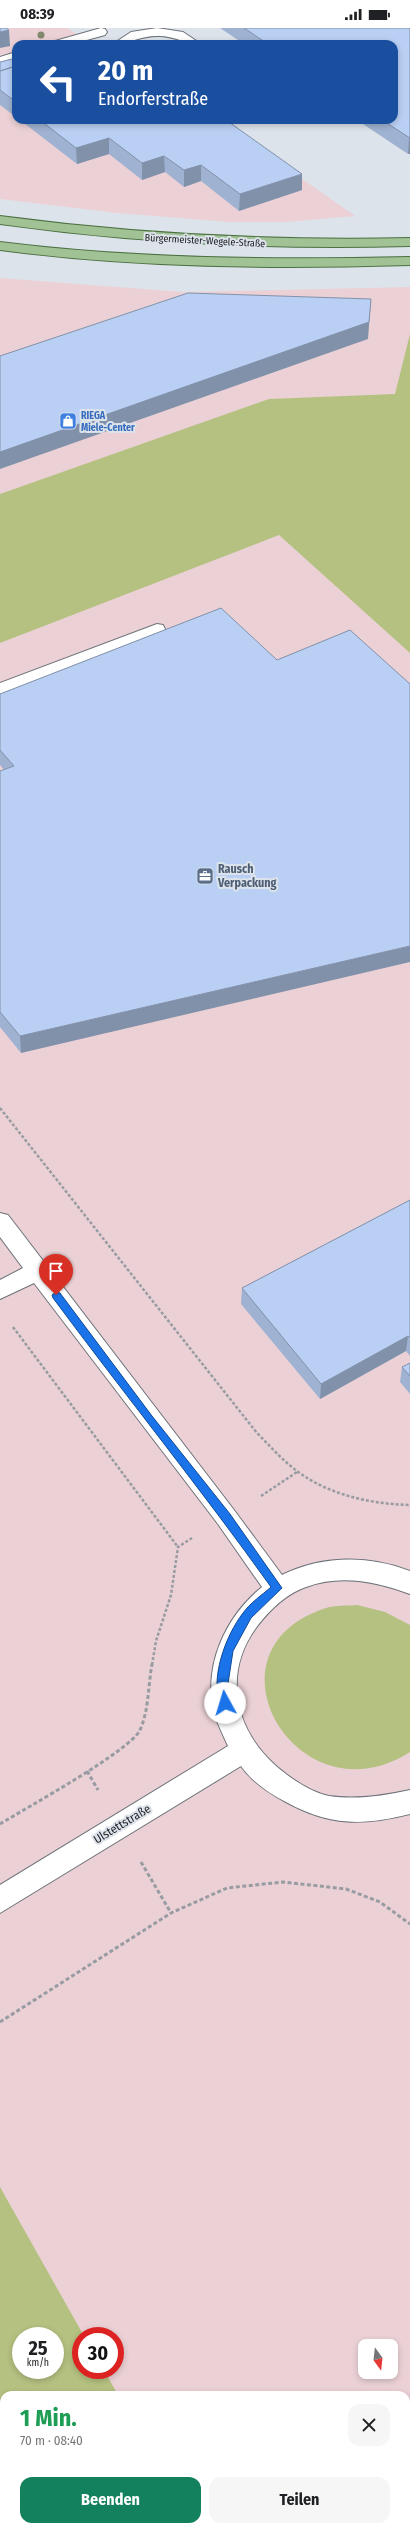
<!DOCTYPE html>
<html lang="de">
<meta charset="utf-8">
<style>
body{margin:0;font-family:"Fira Sans Condensed",sans-serif;background:#f6f6f6;color:#202124;height:100vh;display:flex;flex-direction:column;font-size:15px;white-space:nowrap}
*{box-sizing:border-box;margin:0}
p{font-size:13px;color:#757577}
.icon{flex:none;width:22px;height:22px;fill:none;stroke:currentColor;stroke-width:2;stroke-linecap:round;stroke-linejoin:round}
.map{position:relative;flex:1;overflow:hidden}
.side{position:absolute;left:0px;top:2363px;width:410px;height:140px;display:flex;flex-direction:column;background:#fff;border-radius:12px 12px 0 0;box-shadow:0 2px 6px #0003}
.side>*{flex:none}
.hud{position:absolute;left:12px;top:12px;width:386px;height:84px;border-radius:12px;box-shadow:0 2px 6px #0003;background:#1a4fa0;color:#fff;overflow:hidden}
.needle{width:26px;rotate:165deg}
.fabs{position:absolute;left:358px;top:2311px;display:grid;gap:8px}
.fabs a{display:grid;place-items:center;width:40px;height:40px;border-radius:8px;background:#fff;box-shadow:0 2px 6px #0003;font-size:20px}
.speed{position:absolute;left:12px;top:2299px;display:flex;gap:8px;font-size:20px;font-weight:700;text-align:center}
.speed>*{display:grid;place-content:center;width:52px;height:52px;border-radius:50%;background:#fff;box-shadow:0 2px 6px #0003;line-height:1}
.speed small{font-size:10px;font-weight:400}
.speed .limit{border:6px solid #d22;background:#fff;color:#111}
.pin{position:absolute;display:grid;place-items:center;width:34px;height:34px;color:#fff;margin:-41px -17px;border-radius:50% 50% 50% 0;rotate:-45deg;box-shadow:0 0 4px #0007}
.pin .icon{rotate:45deg}
.me{position:absolute;width:44px;margin:-22px;rotate:354deg;stroke-linejoin:round;filter:drop-shadow(0 0 3px #0008)}
.turn{display:flex;align-items:center;gap:14px;height:84px;padding:0 20px;font-size:18px}
.turn .icon{width:52px;height:52px;stroke-width:2.5}
.turn b{display:block;font-size:28px;line-height:34px}
.round{display:grid;place-items:center;flex:none;width:42px;height:42px;border-radius:12px;background:#f6f6f6}
.summary{display:flex;align-items:center;justify-content:space-between;height:68px;padding:0 20px}
h1{font-size:24px;font-weight:700;line-height:30px;color:#1e9e55}
.primary-button{display:flex;gap:8px;margin-top:auto;padding:8px 20px}
.primary-button a{flex:1;height:46px;border-radius:12px;background:#14815e;color:#fff;font-size:16px;font-weight:700;line-height:46px;text-align:center}
.primary-button a+a{background:#f6f6f6;color:#202124}
.status{display:flex;justify-content:space-between;align-items:center;height:28px;padding:0 20px;background:#fff;direction:ltr}
.status svg{height:11px;fill:currentColor}
.map>svg:first-child{display:block}
.commercial{fill:#ebd1d5;fill-rule:evenodd}
.green{fill:#b5c180;fill-rule:evenodd}
.lines{fill:none;stroke-linecap:round;stroke-linejoin:round}
.minor-casing{stroke:#6d727a;stroke-width:2}
.major-casing{stroke:#4b7041;stroke-width:2}
.path-far1{stroke:#989ca2;stroke-width:2.5;stroke-dasharray:3 2;stroke-linecap:butt}
.path{stroke:#989ca2;stroke-width:3;stroke-dasharray:4 2.5;stroke-linecap:butt}
.minor{fill:#fff;fill-rule:evenodd}
.major{fill:#a0c295;fill-rule:evenodd}
.tree{fill:#81886d}
.wall{fill:#9fb2d1}
.shaded-wall{fill:#8291aa}
.building{fill:#b9cff3;stroke:#8291aa}
.route{fill:#1a73e8;stroke:#114b97}
.labels{text-anchor:middle;stroke-width:4;stroke-linejoin:round;paint-order:stroke}
.far-street-label{font-size:10px;fill:#232528;stroke:#dde3eb}
.far-shop-label{font-size:10px;font-weight:bold;fill:#366cbe;stroke:#dde3eb;text-anchor:start}
.service-label{font-size:12px;font-weight:bold;fill:#4e5e75;stroke:#dde3eb;text-anchor:start}
.street-label{font-size:12px;fill:#232528;stroke:#dde3eb}
</style>
<div class="status"><b>08:39</b><svg viewBox="0 0 49 12"><path d="M0 12V9h3v3zM5 12V6h3v6zM10 12V3h3v9zM15 12V0h3v12zM26 1h20v11H26zM47 4h2v5h-2z"/></svg></div>
<div class="map">
<svg width="410" height="2503" viewBox="0 0 410 2503">
<rect width="100%" height="100%" fill="#dde3eb"/>
<path class="commercial" d="M0,0H68L90,16H16V92H219L355,188L287,194H229L117,185L0,171Z
M0,250L183,264L410,259V2503H0ZM21,2308H55V2342H21ZM81,2308H115V2342H81ZM365,2318H391V2344H365ZM4,2367H406V2499H4Z"/>
<path class="green" d="M410,306V625L279,507L0,615V466L269,371L395,366Z
M357,1577L385,1584L410,1597V1724C298,1796 195,1622 326,1580C336,1577 347,1578 357,1577Z
M0,2159L84,2308H81V2342H104L118,2367H4V2499H193L195,2503H0ZM21,2308H55V2342H21Z
M410,2402V2503H270L276,2499H406V2405Z"/>
<g class="lines">
<g class="minor-casing">
<path id="minor" d="M101,0L105,1L107,4L105,7L72,16H53L55,13Z
M157,0L183,4L201,16C186,16 174,8 159,8C142,7 129,16 113,16L131,4Z
M16,24V32L0,37V29Z
M157,596L163,597L165,601L163,605L0,666V655Z
M0,1185L8,1187L234,1482L282,1547C322,1527 369,1527 410,1543V1566C377,1554 341,1546 306,1559C289,1565 275,1577 263,1591C222,1638 231,1698 276,1738C290,1750 310,1764 329,1768C356,1772 383,1768 410,1762V1786C362,1798 330,1798 286,1774C269,1765 252,1754 241,1738L0,1885V1857L228,1718C223,1707 217,1695 214,1684C203,1637 226,1588 262,1559L218,1496L34,1255L0,1271V1252L23,1240L0,1209Z"/>
</g>
<g class="major-casing">
<path id="major" d="M0,188C136,206 272,213 410,210V218C272,222 136,215 0,196Z
M0,214C137,231 273,232 410,229V237C273,241 137,240 0,222Z"/>
</g>
<path class="path-far1" d="M0,1080L257,1405C270,1418 282,1432 297,1443C329,1467 371,1476 410,1477
M13,1299L178,1519
M261,1468L297,1444
M152,1637L156,1613L171,1567L178,1519L192,1510"/>
<path class="path" d="M87,1743L98,1762
M0,1796C26,1780 130,1723 140,1702C149,1682 148,1658 152,1636
M141,1834L171,1885
M0,1994L171,1885L227,1860L283,1854L346,1861L380,1874L410,1896"/>
<use href="#minor" class="minor"/>
<use href="#major" class="major"/>
</g>
<circle class="tree" cx="41" cy="7" r="3.5"/>
<path class="wall" d="M220,0H410V126H408L357,92H394V16H244Z
M16,30V89L0,77V34Z
M20,92H226L302,162L239,183L201,153L184,159L165,144L142,152L109,126L77,136Z
M221,580L21,1025L0,999V743L4,742L0,737V666Z
M410,1172V1328L406,1323L320,1371L241,1276L242,1260Z
M410,1335V1366L400,1354L402,1339Z"/>
<path class="shaded-wall" d="M9,2L10,18L0,20V4Z
M109,110V126L77,136L76,120Z
M409,110H410V126H408Z
M164,128L165,144L142,152V135Z
M201,137V153L184,159V142Z
M302,146V162L239,183L240,166Z
M371,271L368,311L0,441V424Z
M410,918V934L21,1025L20,1008Z
M408,1308L406,1323L320,1371L321,1356Z"/>
<path class="building" d="M0,0H6L9,2L0,4Z
M244,0H410V110L382,92H394V16H268Z
M16,30V38L0,43V34Z
M16,38V74L0,62V43Z
M40,92H226L302,146L240,166L201,137L184,142L164,128L142,135L109,110L76,120Z
M188,265L371,271L369,294L0,424V328Z
M221,580L277,632L350,602L410,656V918L20,1008L0,984V743L14,738L0,722V666Z
M410,1172V1310L408,1308L321,1356L242,1260Z
M410,1335V1348L402,1339Z"/>
<path class="route" d="M56,1264L60,1265L152,1388L230,1486L282,1560L251,1590L233,1623L227,1662L230,1675L229,1679H221C209,1651 226,1607 243,1585C250,1575 262,1567 271,1559C201,1461 125,1367 53,1270L52,1267Z"/>
<defs>
<g id="shop-square" transform="scale(0.9)"><rect x="-9" y="-9" width="18" height="18" rx="4" fill="#3f7fe0" stroke="#dde3eb"/><path d="M-5-2.5h2.3a2.7 3.5 0 0 1 5.4 0H5L5.5 6h-11ZM-1.5-2.5h3a1.5 2.3 0 0 0-3 0Z" fill="#fff"/></g>
<g id="office-square" transform="scale(0.9)"><rect x="-9" y="-9" width="18" height="18" rx="4" fill="#5c6f8a" stroke="#dde3eb"/><path d="M-6-3h4V-5.5h4V-3h4V5H-6ZM-1-4.5V-3h2v-1.5ZM-6 0V1H6V0Z" fill="#fff"/></g>
</defs>
<g fill-rule="evenodd">
<use href="#shop-square" x="68" y="393"/>
<use href="#office-square" x="205" y="848"/>
</g>
<g class="labels">
<g class="far-street-label">
<text transform="translate(205 212) rotate(3)" y="4">Bürgermeister-Wegele-Straße</text>
</g>
<g class="far-shop-label">
<text x="81" y="391">RIEGA<tspan x="81" dy="12">Miele-Center</tspan></text>
</g>
<g class="service-label">
<text x="218" y="845">Rausch<tspan x="218" dy="14">Verpackung</tspan></text>
</g>
<g class="street-label">
<text transform="translate(122 1796) rotate(-31)" y="4">Ulstettstraße</text>
</g>
</g>
</svg>
<div class="fabs">
<a><svg class="needle" viewBox="-14 -14 28 28"><path d="M0-13l5 13h-10z" fill="#e53935"/><path d="M0 13l5-13h-10z" fill="#757577"/></svg></a>
</div>
<div class="speed"><div>25<small>km/h</small></div><div class="limit">30</div></div>
<div class="pin" style="left:56px;top:1267px;background:#d93025"><svg class="icon" aria-label="arrive" viewBox="0 0 24 24"><path d="M6 21V4h12l-3 4 3 4H6"/></svg></div>
<svg class="me" style="left:225px;top:1675px" viewBox="-20 -20 40 40"><circle r="19" fill="#fff"/><path d="M0-13L10 11 0 6-10 11z" fill="#1a73e8"/></svg>
<div class="hud">
<div class="turn"><svg class="icon" aria-label="left" viewBox="0 0 24 24"><path d="M17 20v-9H6M10 6l-5 5 5 5"/></svg><div><b>20 m</b>Endorferstraße</div></div>
</div>
<section class="side">
<div class="summary"><div><h1>1 Min.</h1><p>70 m · 08:40</p></div><a class="round"><svg class="icon" aria-label="close" viewBox="0 0 24 24"><path d="M6 6l12 12M18 6L6 18"/></svg></a></div>
<div class="primary-button"><a>Beenden</a><a>Teilen</a></div>
</section>
</div>
